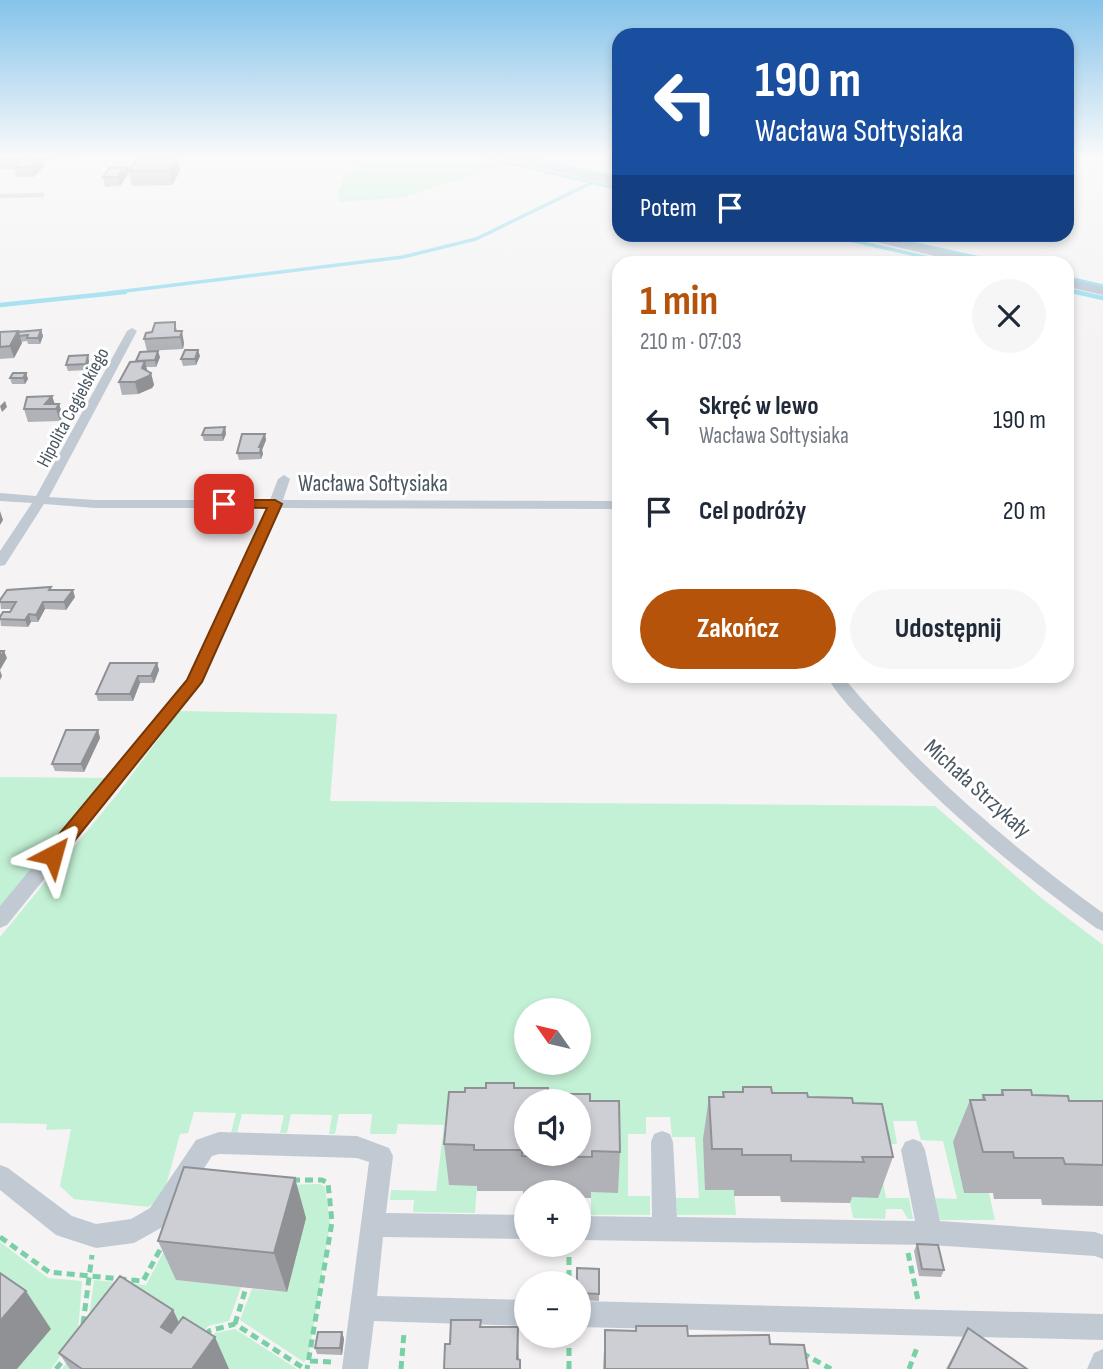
<!DOCTYPE html>
<html lang="pl">
<meta charset="utf-8">
<style>
body{margin:0;font-family:"Sofia Sans Condensed",sans-serif;background:#f6f6f7;color:#1f2937;height:100vh;display:flex;flex-direction:column;font-size:26px;white-space:nowrap}
*{box-sizing:border-box;margin:0}
p{font-size:23px;color:#747a83}
.icon{flex:none;width:38px;height:38px;fill:none;stroke:currentColor;stroke-width:2;stroke-linecap:round;stroke-linejoin:round}
.map{position:relative;flex:1;overflow:hidden}
.sheet{position:absolute;left:612px;top:256px;width:462px;height:427px;display:flex;flex-direction:column;background:#fff;border-radius:21px;box-shadow:0 4px 10px #0003}
.sheet>*{flex:none}
.banner{position:absolute;left:612px;top:28px;width:462px;height:214px;border-radius:21px;box-shadow:0 4px 10px #0003;background:#1a4fa0;color:#fff;overflow:hidden}
.needle{width:46px;rotate:304deg}
.buttons{position:absolute;left:514px;top:998px;display:grid;gap:14px}
.buttons a{display:grid;place-items:center;width:77px;height:77px;border-radius:50%;background:#fff;box-shadow:0 4px 10px #0003;font-size:35px}
.pin{position:absolute;display:grid;place-items:center;width:60px;height:60px;color:#fff;margin:-30px;border-radius:14px;box-shadow:0 4px 10px #0006}
.me{position:absolute;width:77px;margin:-38px;rotate:39deg;stroke-linejoin:round;filter:drop-shadow(0 0 5px #0008)}
.turn{display:flex;align-items:center;gap:24px;height:147px;padding:0 28px;font-size:32px}
.turn .icon{width:91px;height:91px;stroke-width:2.5}
.turn b{display:block;font-size:49px;line-height:60px}
.then{display:flex;align-items:center;height:66px;padding:0 28px;background:#0003;gap:14px;font-size:26px}
.round{display:grid;place-items:center;flex:none;width:74px;height:74px;border-radius:37px;background:#f6f6f7}
.summary{display:flex;align-items:center;justify-content:space-between;height:119px;padding:0 28px}
h1{font-size:42px;font-weight:700;line-height:52px;color:#b45309}
.action{display:flex;gap:14px;margin-top:auto;padding:14px 28px}
.action a{flex:1;height:80px;border-radius:42px;background:#b45309;color:#fff;font-size:28px;font-weight:700;line-height:80px;text-align:center}
.action a+a{background:#f6f6f7;color:#1f2937}
ul{padding:0;list-style:none}
li{display:flex;align-items:center;gap:21px;height:91px;padding:0 28px}
li div{flex:1}
li b{display:block;font-size:26px}
li em{font-style:normal}
.map>svg:first-child{display:block}
.green{fill:#c3f1d5;fill-rule:evenodd}
.lines{fill:none;stroke-linecap:round;stroke-linejoin:round}
.stream-far1{stroke:#90daee;stroke-width:3.5}
.stream{stroke:#90daee;stroke-width:4.5}
.path{stroke:#7ad0a6;stroke-width:5;stroke-dasharray:8 5;stroke-linecap:butt}
.service{stroke:#c1cad2;stroke-width:4.5}
.minor{fill:#c1cad2;fill-rule:evenodd}
.primary{fill:#b3c2d1;fill-rule:evenodd}
.wall{fill:#b0b2b7}
.shaded-wall{fill:#909195}
.building{fill:#cdcfd5;stroke:#909195;stroke-width:2;fill-rule:evenodd}
.route{fill:#b45309;stroke:#753606;stroke-width:2}
.labels{text-anchor:middle;stroke-width:6;stroke-linejoin:round;paint-order:stroke}
.far-street-label{font-size:19px;fill:#4a5661;stroke:#fff}
.street-label{font-size:23px;fill:#4a5661;stroke:#fff}
</style>
<div class="map">
<svg width="1103" height="1369" viewBox="0 0 1103 1369">
<rect width="100%" height="100%" fill="#f5f3f3"/>
<path class="green" d="M465,156L504,165L404,197L339,202L338,193L346,172L367,160L381,157Z
M179,711L337,714L330,801L935,806L1040,897L1103,945V1148L989,1193L995,1220H940L935,1198L957,1199L943,1141L921,1140L916,1121H893L897,1144H876L886,1198H909L913,1219H908L902,1209H886L885,1219L853,1218L849,1197H878L868,1146L705,1190H734L736,1215H677L676,1198H699L695,1137H672L670,1117H646V1134H628V1196H650V1215H591V1192H617L579,1101H527L477,1186L475,1213L413,1212L414,1200H390L391,1190L436,1191L444,1125L398,1124L396,1134H370L372,1114H339L335,1134H329L332,1115L291,1114L287,1133H280L284,1115L242,1114L237,1133H231L236,1113L194,1112L188,1133L180,1134L163,1197L148,1207L74,1199L60,1186L71,1129L46,1130L47,1124L0,1123V937L119,792ZM527,1010H579V1062H527Z
M0,777L109,778L0,909Z
M320,1184L325,1187L330,1224L309,1354L304,1362L240,1320L252,1289L286,1292L280,1185Z
M199,1185H270L176,1280L241,1287L229,1321L208,1326L191,1348L98,1369H62L87,1334L94,1280L146,1285Z
M0,1242L48,1278L82,1281L78,1332L51,1369H17L0,1294Z
M235,1329L297,1369H223L201,1354L215,1333Z"/>
<g class="lines">
<path class="stream-far1" d="M479,156L620,189
M520,156L620,178
M823,234L947,262
M897,240L998,262
M1068,278L1103,286
M1068,290L1083,293
M109,293L403,257L476,239L593,182"/>
<path class="stream" d="M1076,292L1103,298
M0,305L125,292"/>
<path class="path" d="M292,1180H322L328,1183L332,1222L307,1369
M0,1237L49,1272L143,1281L162,1246
M569,1244V1283
M908,1253L918,1300
M83,1324L92,1255
M235,1324L245,1291
M569,1335V1369
M206,1336L209,1331L235,1324L305,1369
M802,1353L831,1369
M310,1361L332,1362
M56,1369L65,1358
M401,1369L404,1333
M909,1369L918,1345"/>
<path class="service" d="M0,196L42,195"/>
<path class="minor" d="M62,156H118L0,163V159Z
M132,328L137,331L49,497L95,500H270L278,479L284,475L290,479L283,500L620,501V509L280,508L200,686L7,925L0,928V906L187,680L267,508H95L44,504L5,565L0,566V551L32,503L0,501V493L36,496L127,331Z
M827,676H842C919,767 1006,843 1103,913V931L1096,928C1016,870 940,807 874,733C858,716 837,696 827,676Z
M662,1131L670,1134L673,1142L677,1217L915,1221L901,1150L905,1142L913,1139L921,1142L925,1150L940,1221L1095,1232L1103,1235V1259L1095,1256L930,1245L579,1240V1216L652,1217L651,1142L654,1134Z
M219,1132L357,1136L389,1148L393,1156L386,1213L527,1215V1239L383,1237L377,1296L527,1300V1326L374,1321L368,1369H342L369,1162L357,1158L219,1154L212,1156L168,1224L134,1243L96,1248L65,1238L56,1235L0,1190V1165L8,1168L72,1216L96,1224L131,1219L150,1208L196,1140Z
M579,1301L1103,1314V1340L579,1327Z
M1103,1349V1369H1087L1094,1353Z"/>
<path class="primary" d="M494,156H516L620,179V187Z
M843,234H870L976,258L983,262H959Z
M1068,279L1103,287V295L1068,287Z"/>
</g>
<path class="wall" d="M0,156H43L45,165L34,177H16L14,169H0Z
M177,156L180,171L172,185L132,186L129,172L120,186L105,187L103,177L129,171Z
M175,322L177,331L184,343L183,349L147,351L144,339L152,332Z
M41,330L43,336L40,344H28L27,341L21,342L22,343L14,358L0,359V332Z
M200,356L196,365L183,366L181,359Z
M160,357L156,367H146L147,371L151,373L154,385L152,388L138,394L122,395L119,382L136,362Z
M89,361L87,370L68,371L66,365Z
M26,373L28,379L25,384H12L10,378Z
M52,396L55,404H59L63,417L60,421L28,422L24,409Z
M225,427L226,434L223,441H204L202,435Z
M265,434L266,440L262,450L263,454L261,459L239,460L237,453Z
M52,590L75,597L66,610L45,609L38,622H31L28,627L1,626L0,617L10,612L12,609H1L0,600Z
M157,663L159,670L154,683H140L133,701H98L96,694Z
M98,730L100,738L84,772L55,771L52,764Z
M743,1087L772,1093L853,1103L893,1157L878,1198L852,1197L850,1203L781,1202L780,1196H734V1190H705L703,1139L709,1097H722L723,1092H742Z
M514,1088L590,1101L620,1152L618,1193L591,1192V1198H579V1192H527V1197H523V1191H477V1186L449,1185L444,1144L465,1092Z
M1002,1090L1069,1101H1103V1206L1042,1205L1041,1199H994L993,1193H964L953,1142L970,1100H981L983,1095H1000Z
M306,1218L287,1292L176,1280L158,1241Z
M917,1244L944,1270L941,1277L919,1276L914,1251Z
M579,1283L599,1294V1301L579,1300Z
M173,1310L179,1323L229,1369H70L59,1353Z
M968,1328L1027,1369H946Z
M605,1330L636,1331L770,1344L808,1369H603Z
M342,1332L344,1339L342,1355L317,1354L315,1348Z"/>
<path class="shaded-wall" d="M42,156H43L45,165L34,177L31,167Z
M177,156L180,171L172,185L169,171Z
M128,167L129,172L120,186L118,177L123,168Z
M41,330L43,336L40,344L38,338Z
M18,331L22,343L14,358L10,346Z
M182,331L184,343L183,349L180,337Z
M198,350L200,356L196,365L195,359Z
M158,351L160,357L156,367L155,360Z
M88,355L89,361L87,370L86,364Z
M145,361L148,374L151,373L154,385L152,388L138,394L135,382Z
M26,373L28,379L25,384L23,378Z
M52,396L56,409L45,404Z
M5,401L7,407L2,412L0,406Z
M59,404L63,417L60,421L56,409Z
M225,427L226,434L223,441L222,435Z
M265,434L266,440L262,450L263,454L261,459L259,447Z
M0,511L3,520L0,525Z
M73,590L75,597L66,610L64,602Z
M43,602L45,609L38,622L36,615Z
M29,614L31,622L28,627L25,620Z
M4,651L7,658L0,670L2,676L0,680V658Z
M157,663L159,670L154,683L151,676Z
M138,676L140,683L133,701L130,694Z
M98,730L100,738L84,772L81,764Z
M295,1178L306,1218L287,1292L274,1253Z
M26,1291L51,1329L17,1369H0V1321Z
M173,1310L191,1348L161,1327Z
M518,1327L519,1369H517Z
M342,1332L344,1339L342,1355L340,1348Z
M215,1337L229,1369H192Z"/>
<path class="building" d="M0,156H42L31,167H13L23,160H0Z
M177,156L169,171H129L138,157Z
M114,167H128L124,173L123,168H113Z
M109,168H123L118,177H103Z
M175,322V331H182L180,337L144,339L146,333L152,332L155,323Z
M41,330L38,338H27L28,335L19,336L18,332Z
M18,331L10,346L0,347V332Z
M185,350H198L195,359H181Z
M158,351L155,360L136,361L140,352Z
M88,355L86,364L66,365L69,356Z
M145,361L142,368L151,373L149,376L135,382H119L130,362Z
M13,373H26L23,378H10Z
M52,396L45,404H59L56,409H24L27,397Z
M225,427L222,435H202L205,428Z
M242,434H265L259,447H261L260,453H237Z
M51,587L49,590H73L64,602H43L36,615L29,614L25,620L0,619V617L3,612H10L16,602H0V600L7,590Z
M0,651H4L0,658Z
M110,663H157L151,676H138L130,694H96Z
M66,730H98L81,764H52Z
M486,1083H514V1088H548V1094H590V1101H619L620,1152L592,1151V1157L522,1156V1150H474V1145L444,1144L449,1092H465V1088H486ZM527,1101H579V1153H527Z
M743,1087H771L772,1093H807L808,1097L852,1098L853,1103L882,1104L893,1157H862L864,1162L791,1161V1155H742V1149H712L709,1097H724L723,1092H743Z
M1002,1090H1031L1032,1095L1068,1096L1069,1101H1103V1165L1065,1164L1063,1158H1014L1013,1152H983L970,1100H985L983,1095H1003Z
M184,1167L295,1178L274,1253L158,1241Z
M917,1244L938,1245L944,1270L922,1269Z
M577,1268L599,1269V1294L579,1293V1283H577Z
M0,1273L26,1291L0,1321Z
M120,1276L173,1310L161,1327L171,1333L183,1317L215,1337L192,1369H82L59,1353Z
M451,1320H481L480,1327H518L517,1359L520,1360V1369H444L445,1344H450Z
M636,1326H687L688,1336L769,1335L770,1344L804,1345L808,1369H605V1330L636,1331Z
M968,1328L1027,1369H948Z
M318,1332H342L340,1348H315Z"/>
<linearGradient id="sky" x2="0" y2="1"><stop stop-color="#85c3ea"/><stop offset="0.45" stop-color="#fafafa"/><stop offset="1" stop-color="#fafafa" stop-opacity="0"/></linearGradient>
<rect width="1103" height="348" fill="url(#sky)"/>
<path class="route" d="M224,500H275L282,504L202,682L59,860H46L44,855L46,850L187,680L267,508L219,507V501Z"/>
<g class="labels">
<g class="far-street-label">
<text transform="translate(72 407) rotate(-62)" y="7">Hipolita Cegielskiego</text>
</g>
<g class="street-label">
<text x="373" y="491">Wacława Sołtysiaka</text>
<text transform="translate(978 788) rotate(42)" y="8">Michała Strzykały</text>
</g>
</g>
</svg>
<div class="buttons">
<a><svg class="needle" viewBox="-14 -14 28 28"><path d="M0-13l5 13h-10z" fill="#e53935"/><path d="M0 13l5-13h-10z" fill="#747a83"/></svg></a>
<a><svg class="icon" aria-label="sound" viewBox="0 0 24 24"><path d="M4 9h4l5-4v14l-5-4H4zM17 9q2 3 0 6"/></svg></a>
<a>+</a>
<a>−</a>
</div>
<div class="pin" style="left:224px;top:504px;background:#d93025"><svg class="icon" aria-label="arrive" viewBox="0 0 24 24"><path d="M6 21V4h12l-3 4 3 4H6"/></svg></div>
<svg class="me" style="left:53px;top:855px" viewBox="-20 -20 40 40"><path d="M0-17L14 15 0 8-14 15z" fill="#b45309" stroke="#fff" stroke-width="4"/></svg>
<div class="banner">
<div class="turn"><svg class="icon" aria-label="left" viewBox="0 0 24 24"><path d="M17 20v-9H6M10 6l-5 5 5 5"/></svg><div><b>190 m</b>Wacława Sołtysiaka</div></div>
<div class="then">Potem<svg class="icon" aria-label="arrive" viewBox="0 0 24 24"><path d="M6 21V4h12l-3 4 3 4H6"/></svg></div>
</div>
<section class="sheet">
<div class="summary"><div><h1>1 min</h1><p>210 m · 07:03</p></div><a class="round"><svg class="icon" aria-label="close" viewBox="0 0 24 24"><path d="M6 6l12 12M18 6L6 18"/></svg></a></div>
<ul>
<li><svg class="icon" aria-label="left" viewBox="0 0 24 24"><path d="M17 20v-9H6M10 6l-5 5 5 5"/></svg><div><b>Skręć w lewo</b><p>Wacława Sołtysiaka</p></div><em>190 m</em></li>
<li><svg class="icon" aria-label="arrive" viewBox="0 0 24 24"><path d="M6 21V4h12l-3 4 3 4H6"/></svg><div><b>Cel podróży</b></div><em>20 m</em></li>
</ul>
<div class="action"><a>Zakończ</a><a>Udostępnij</a></div>
</section>
</div>
